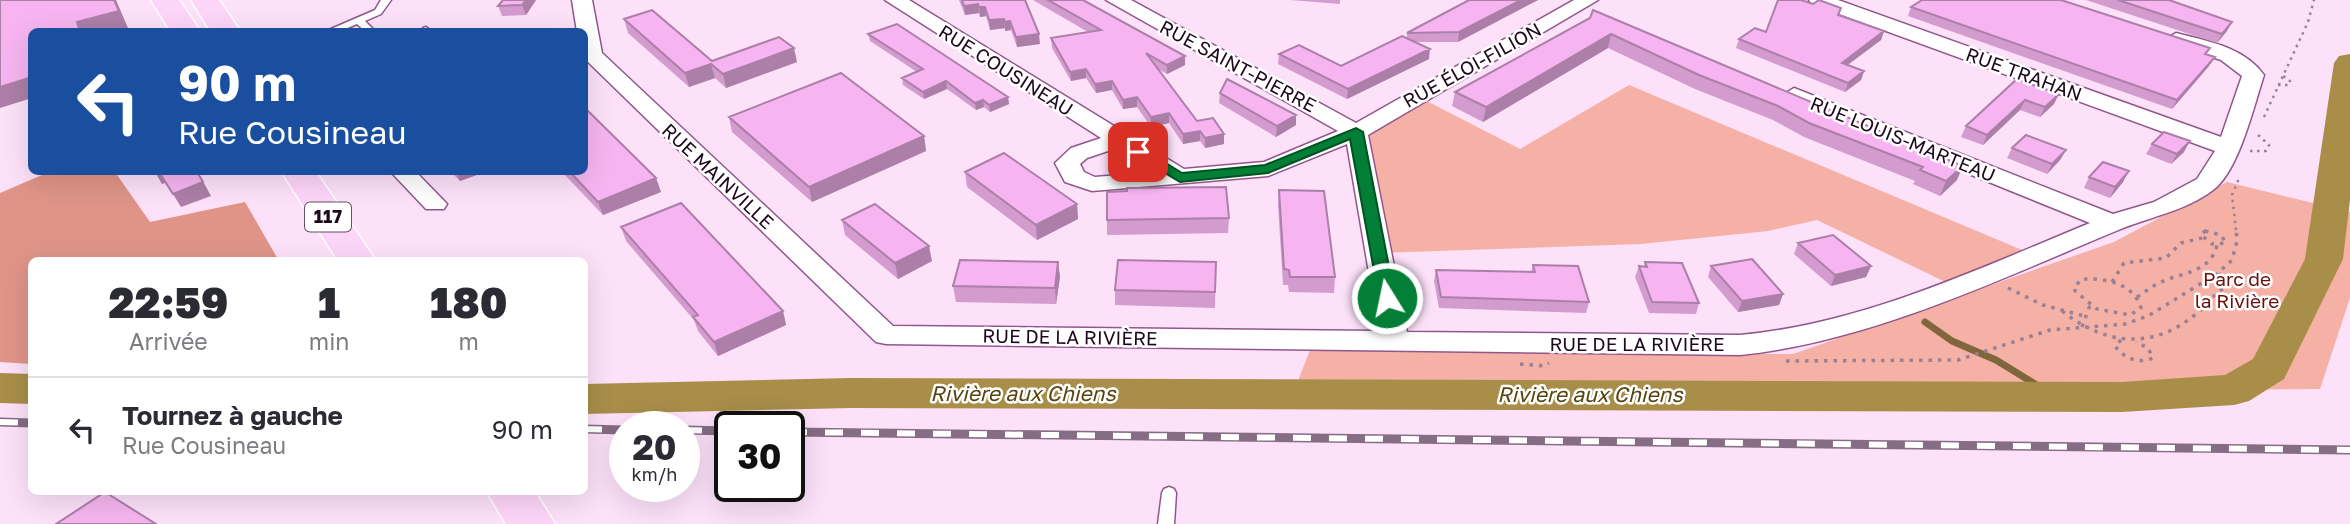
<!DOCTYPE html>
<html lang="fr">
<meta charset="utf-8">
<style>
body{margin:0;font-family:"Golos Text",sans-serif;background:#f7f7f7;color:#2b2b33;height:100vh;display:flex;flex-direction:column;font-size:26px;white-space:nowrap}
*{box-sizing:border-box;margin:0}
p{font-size:23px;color:#7c7c81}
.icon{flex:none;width:38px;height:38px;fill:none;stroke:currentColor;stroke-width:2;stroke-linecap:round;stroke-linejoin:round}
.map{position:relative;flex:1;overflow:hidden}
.sheet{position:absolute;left:28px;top:257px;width:560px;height:238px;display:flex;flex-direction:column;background:#fff;border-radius:10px;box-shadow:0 7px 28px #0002}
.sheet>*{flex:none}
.hud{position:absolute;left:28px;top:28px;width:560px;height:147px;border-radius:10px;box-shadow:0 7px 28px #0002;background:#1a4fa0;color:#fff;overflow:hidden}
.speed{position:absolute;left:609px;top:411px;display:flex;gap:14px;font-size:35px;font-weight:700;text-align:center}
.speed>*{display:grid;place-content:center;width:91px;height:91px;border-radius:50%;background:#fff;box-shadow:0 7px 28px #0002;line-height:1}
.speed small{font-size:18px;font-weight:400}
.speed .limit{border:4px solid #111;border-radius:10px;background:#fff;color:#111}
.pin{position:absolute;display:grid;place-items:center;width:60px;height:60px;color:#fff;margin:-30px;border-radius:14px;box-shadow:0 4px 10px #0006}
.me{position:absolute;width:77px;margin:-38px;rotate:350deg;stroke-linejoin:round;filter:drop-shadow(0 0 5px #0008)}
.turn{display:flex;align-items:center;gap:24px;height:147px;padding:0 35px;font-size:32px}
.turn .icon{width:91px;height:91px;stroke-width:2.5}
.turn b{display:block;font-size:49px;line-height:60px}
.eta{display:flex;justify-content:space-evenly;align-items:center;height:119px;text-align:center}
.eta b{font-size:42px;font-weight:800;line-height:49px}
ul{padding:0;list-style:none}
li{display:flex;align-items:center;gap:21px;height:105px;padding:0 35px;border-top:2px solid #e1e1e2}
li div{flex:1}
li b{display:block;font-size:26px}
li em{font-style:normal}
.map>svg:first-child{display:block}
.green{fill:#f5b1a6}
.forest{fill:#e09488}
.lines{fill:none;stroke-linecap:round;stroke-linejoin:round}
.stream{stroke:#7f663c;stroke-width:7}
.river{fill:#a88e49;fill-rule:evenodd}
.service-casing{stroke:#91578d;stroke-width:3}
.minor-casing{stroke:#91578d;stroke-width:3}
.primary-casing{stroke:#fff;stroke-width:3}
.path-far1{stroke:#998097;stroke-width:2.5;stroke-dasharray:2.5 4.5;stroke-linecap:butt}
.path{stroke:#998097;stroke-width:3.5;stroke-dasharray:3.5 6;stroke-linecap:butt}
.service{fill:#fff;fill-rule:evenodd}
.minor{fill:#fff;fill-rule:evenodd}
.primary{fill:#fdd5f9;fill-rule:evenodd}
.rail-casing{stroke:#856d83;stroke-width:9}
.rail{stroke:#fff;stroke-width:6;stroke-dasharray:18;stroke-linecap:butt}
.wall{fill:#d49cce}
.shaded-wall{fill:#ac7fa8}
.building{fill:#f6b5f0;stroke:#ac7fa8;stroke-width:2}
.route{fill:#027e36;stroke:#015223;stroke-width:2}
.labels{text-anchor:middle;stroke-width:5;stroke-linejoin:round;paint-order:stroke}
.shield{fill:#fff;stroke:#625261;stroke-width:2}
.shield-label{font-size:18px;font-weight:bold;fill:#1e081d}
.street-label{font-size:19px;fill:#1e081d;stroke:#fff}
.park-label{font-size:19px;fill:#6a100a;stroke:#fff}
.water-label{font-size:21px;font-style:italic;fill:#57450d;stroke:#fff}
</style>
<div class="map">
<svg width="2350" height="524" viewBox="0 0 2350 524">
<rect width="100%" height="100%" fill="#fce1f9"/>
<path class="green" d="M1629,85L2041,258L1964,291L1817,220L1768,231L1641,244L1379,253L1356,132L1417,96L1520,149Z
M2227,182L2350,212V298L2320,389L1292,396L1310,350L1793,354L2114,242Z"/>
<path class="forest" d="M49,172H115L150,222L245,202L279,261H32L31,364L0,362V193Z"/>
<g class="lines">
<path class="stream" d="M1925,322L1952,341L1996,360L2056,397"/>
<path class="river" d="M2350,54V200L2343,259L2284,379L2249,401L2234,405L2122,412L851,408L584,414V384L851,378L2122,382L2225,375L2253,359L2305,259L2334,63L2339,56Z
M0,373L32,374V404L0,403Z"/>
<g class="service-casing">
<path id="service" d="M381,0H391L381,14L365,21L376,32H366L357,24L338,32H324L375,10Z
M426,27L432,32H422L423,28Z
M1169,487L1174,489L1176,493L1174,524H1158L1162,493L1164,489Z"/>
</g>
<g class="minor-casing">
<path id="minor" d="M572,0H592L602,53L893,326L1379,331L1347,144L1268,176L1092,191L1065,182L1055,163L1071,148L1101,138L885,0H909L1184,169L1264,162L1338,131L1106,0H1131L1356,123L1574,0H1598L1368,135L1407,332L1740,335C1862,324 1978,269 2090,223L1786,100L1783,95L1794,88L2113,214L2154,202L2197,179L2215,151L1812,4L1809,0H1838L2221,137L2242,76L2221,60L2169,43L2166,39L2176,33C2207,41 2244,47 2264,75C2254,105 2239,171 2213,190C2184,212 2148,217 2116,231C1998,280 1868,342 1740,355L886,344L876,342L585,59L584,32H577ZM1117,148L1155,172L1095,177L1084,172L1080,164L1087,158Z
M391,172H416L447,204L444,209H426Z"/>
</g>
<g class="primary-casing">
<path id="primary" d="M151,0H179L201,32H171Z
M191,0H219L241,32H211Z
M282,172H316L376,261H338Z
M487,492H535L555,524H506Z"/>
</g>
<path class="path-far1" d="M2278,85H2289L2290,81L2282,75
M2264,117L2308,22L2314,0
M2250,151H2266L2269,145L2257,134
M2236,230L2232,195L2240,176"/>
<path class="path" d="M2205,231L2221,235L2226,243L2212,244L2201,235Z
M2084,279C2107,278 2134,284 2141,308L2130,315L2097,309L2075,291V285Z
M2112,282L2124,263L2166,258L2181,243L2202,238
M2008,288L2043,305L2084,316
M2137,297C2145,292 2152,286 2161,282C2183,272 2210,273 2217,245
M2062,311C2105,345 2153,351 2197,313C2207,305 2213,295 2225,287L2219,273
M2082,327L2090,305
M2121,340L2115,346C2125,359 2138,364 2153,358L2148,348L2136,342
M1786,361L1958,360L2050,330L2125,324L2148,316L2218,273L2232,260L2237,241L2236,228
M1520,364L1544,366L1549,363"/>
<use href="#service" class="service"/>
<use href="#minor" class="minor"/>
<use href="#primary" class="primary"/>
<g class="rail-casing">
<path id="rail" d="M0,422L32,423
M584,429L625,430
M684,430L730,431
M789,432L2350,450"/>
</g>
<use href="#rail" class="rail"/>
</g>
<path class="wall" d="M536,0L526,15L502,16L498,6Z
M959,0H1025L1040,44L1017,47L1011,30L1005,31V28L990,30L986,16L980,17L979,13L965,15Z
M1033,0H1083L1185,65L1167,74L1158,69L1197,121L1224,134V144L1205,148L1200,141L1183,144L1169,123L1151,127L1137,107L1123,109L1112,90L1096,93L1086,78L1071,81L1052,48L1051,38L1088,32Z
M1290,0H1340V4Z
M1469,0H1538L1458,42H1416L1429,59L1347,99L1278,64L1279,54L1341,66L1407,38V33Z
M2086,0H2169L2227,31L2217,43Z
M1813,4L1884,31L1881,40L1848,65L1864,71L1861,80L1845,92L1736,48L1739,39L1766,32Z
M1911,7L2206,54L2209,66L2172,109L1908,16Z
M1590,18L1957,180L1940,196L1913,184L1915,181L1804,137L1773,120L1695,89L1608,48L1483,122L1452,106L1455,92Z
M624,19L712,61L797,62L726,88L715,78L689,87L628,33Z
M868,34L1008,97L1009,104L990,112L984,107L976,110L947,89L924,99L903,85L902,78L917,72L870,41Z
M2017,79L2054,104L2040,117L2020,110L1983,145L1961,137L1966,126Z
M1220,93L1296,115V125L1276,137L1219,103Z
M729,117L924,136L926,151L812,202L732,132Z
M2152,144L2184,152L2171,164L2146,154Z
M2012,148L2066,150L2060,160L2047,174L2007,158Z
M451,172H485L460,181Z
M562,172H584L656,178L661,192L603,215Z
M965,172L1077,204L1078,219L1037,240L967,187Z
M2089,177L2123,182L2110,198L2084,188Z
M1279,190L1335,277L1334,293L1289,292L1288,285H1283L1278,205Z
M1229,218L1228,233L1107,235V220Z
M842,220L932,261L898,279L845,235Z
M621,227L783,311L786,325L718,356L698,331L694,320L626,241Z
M1798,243L1871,266L1866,277L1831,286L1794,254Z
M1058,262L1060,277L1056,304L956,302L953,286Z
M1216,262L1215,308L1115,305V290Z
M1645,262L1699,303L1696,314L1649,313L1635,277L1639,266L1644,267Z
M1533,265L1589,302L1586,313L1439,308L1434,281L1436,270L1531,272Z
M1711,266L1783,294L1779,305L1738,312L1708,277Z"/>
<path class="shaded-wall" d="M114,0H116L128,28L115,32H80L77,22Z
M526,0H536L526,15L522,5Z
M1521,0H1538L1458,42L1459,32Z
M978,4L979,13L965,15L964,6Z
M979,7H985L986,16L980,17Z
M1004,19L1005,28L990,30L989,20Z
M1010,21L1011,30L1005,31V22Z
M2232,22L2227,31L2217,43L2222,34Z
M1884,31L1881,40L1839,71L1842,63Z
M1039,34L1040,44L1017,47L1016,37Z
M1611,34L1608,48L1483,122L1486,107Z
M794,48L797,62L726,88L723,74Z
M1430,49L1429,59L1347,99L1348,89Z
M1185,56V65L1167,74V65Z
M2215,57L2209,66L2172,109L2177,100Z
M711,64L715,78L689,87L685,73Z
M1086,69V78L1071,81L1070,72Z
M1864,71L1861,80L1845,92L1848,83Z
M32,77V98L0,108V87Z
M946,81L947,89L924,99L923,92Z
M1112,81V90L1096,93L1095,84Z
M2059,94L2054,104L2040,117L2045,107Z
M1008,97L1009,104L990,112L989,105Z
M1137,97V107L1123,109V100Z
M983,100L984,107L976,110L975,103Z
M2025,100L2020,110L1983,145L1987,135Z
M1169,113V123L1151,127V117Z
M1296,115V125L1276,137L1277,126Z
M1200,131V141L1183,144V134Z
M1224,134V144L1205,148V138Z
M924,136L926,151L812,202L809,187Z
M2190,141L2184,152L2171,164L2177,154Z
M2066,150L2060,160L2047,174L2052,164Z
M1963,166L1957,180L1940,196L1946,181Z
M2129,171L2123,182L2110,198L2115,187Z
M155,172H158L165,183L162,184Z
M198,172L211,196L181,207L173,194Z
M459,172H485L460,181L456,173Z
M656,178L661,192L603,215L598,202Z
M1077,204L1078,219L1037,240L1036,225Z
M929,246L932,261L898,279L895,263Z
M1058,262L1060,277L1056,304L1055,288Z
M1871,266L1866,277L1831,286L1835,275Z
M1783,294L1779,305L1738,312L1742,301Z
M783,311L786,325L718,356L714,342Z"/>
<path class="building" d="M0,0H114L119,11L77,22L80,32H32V77L0,87Z
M503,0H526L522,5L498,6Z
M962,0H1025L1039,34L1016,37L1010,21L1005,22L1004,19L989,20L985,7H979L978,4L964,6Z
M1048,0H1083L1185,56L1167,65L1146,53L1197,121L1213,118L1224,134L1205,138L1200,131L1183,134L1169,113L1151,117L1137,97L1123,100L1112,81L1095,84L1086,69L1070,72L1051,38L1101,30Z
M1469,0H1521L1459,32L1407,33Z
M1778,0H1801L1813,4L1819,0L1841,8L1838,15L1884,31L1842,63L1864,71L1848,83L1739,39L1755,28L1766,32Z
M1922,0H2061L2210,48L2205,54L2215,57L2177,100L1911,7Z
M2118,0H2169L2232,22L2222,34Z
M652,10L712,61L779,37L794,48L723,74L711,64L685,73L624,19Z
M1593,10L1963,166L1946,181L1920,170L1923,167L1809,123L1778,106L1699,75L1611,34L1486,107L1455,92L1590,18Z
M897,24L1008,97L989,105L983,100L975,103L946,81L923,92L902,78L923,69L868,34Z
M1402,36L1430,49L1348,89L1279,54L1299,45L1341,66Z
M841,73L924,136L809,187L729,117Z
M1227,79L1296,115L1277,126L1220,93Z
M2017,79L2059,94L2045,107L2025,100L1987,135L1966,126Z
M584,107L656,178L598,202L570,172H584Z
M2164,132L2190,141L2177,154L2152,144Z
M2026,135L2066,150L2052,164L2012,148Z
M1004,153L1077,204L1036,225L965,172Z
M2103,162L2129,171L2115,187L2089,177Z
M159,172H197L203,182L173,194Z
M1226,187L1229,218L1107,220V192L1127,191V188Z
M1279,190L1324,191L1335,277H1290L1289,270L1284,269Z
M681,203L783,311L714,342L693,317L698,315L621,227Z
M875,204L929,246L895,263L842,220Z
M1833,235L1871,266L1835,275L1798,243Z
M1752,259L1783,294L1742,301L1711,266Z
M960,260L1058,262L1055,288L953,286Z
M1118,260L1216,262L1215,292L1115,290Z
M1645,262L1682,263L1699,303L1652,302L1639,266L1647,267Z
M1533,265L1578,266L1589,302L1441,297L1436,270L1535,272Z
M105,492L156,524H56Z"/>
<path class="route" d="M1356,128L1363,132L1395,298L1387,303L1379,298L1350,139L1268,173L1180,182L1130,152L1143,149L1182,173L1214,170L1265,165Z"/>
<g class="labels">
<rect class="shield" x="305" y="202.5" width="46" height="29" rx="5"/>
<g class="shield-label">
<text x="328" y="223">117</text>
</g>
<g class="street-label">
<text transform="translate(1472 65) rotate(-29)" y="7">RUE ÉLOI-FILION</text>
<text transform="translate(1238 66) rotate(28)" y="7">RUE SAINT-PIERRE</text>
<text transform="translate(1006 70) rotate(32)" y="7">RUE COUSINEAU</text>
<text transform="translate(2024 74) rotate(20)" y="7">RUE TRAHAN</text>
<text transform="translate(1903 139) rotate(22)" y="7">RUE LOUIS-MARTEAU</text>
<text transform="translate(718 176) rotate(43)" y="7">RUE MAINVILLE</text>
<text transform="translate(1070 337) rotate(1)" y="7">RUE DE LA RIVIÈRE</text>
<text x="1637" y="351">RUE DE LA RIVIÈRE</text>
</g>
<g class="park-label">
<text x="2237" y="286">Parc de<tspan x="2237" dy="22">la Rivière</tspan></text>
</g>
<g class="water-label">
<text x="1023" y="401">Rivière aux Chiens</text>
<text x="1590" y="402">Rivière aux Chiens</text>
</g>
</g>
</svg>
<div class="speed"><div>20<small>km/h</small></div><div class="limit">30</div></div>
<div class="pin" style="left:1138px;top:152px;background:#d93025"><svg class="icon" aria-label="arrive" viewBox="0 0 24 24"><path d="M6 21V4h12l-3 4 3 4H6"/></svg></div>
<svg class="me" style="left:1387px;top:298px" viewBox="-20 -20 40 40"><circle r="17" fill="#027e36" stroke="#fff" stroke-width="3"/><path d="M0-11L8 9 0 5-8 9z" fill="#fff"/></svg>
<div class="hud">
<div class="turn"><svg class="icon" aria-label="left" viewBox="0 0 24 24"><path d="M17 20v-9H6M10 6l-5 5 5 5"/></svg><div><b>90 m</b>Rue Cousineau</div></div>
</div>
<section class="sheet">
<div class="eta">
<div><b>22:59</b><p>Arrivée</p></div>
<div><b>1</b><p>min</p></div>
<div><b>180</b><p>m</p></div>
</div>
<ul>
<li><svg class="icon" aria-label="left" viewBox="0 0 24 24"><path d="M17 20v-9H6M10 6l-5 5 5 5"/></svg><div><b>Tournez à gauche</b><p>Rue Cousineau</p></div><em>90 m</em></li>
</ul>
</section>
</div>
